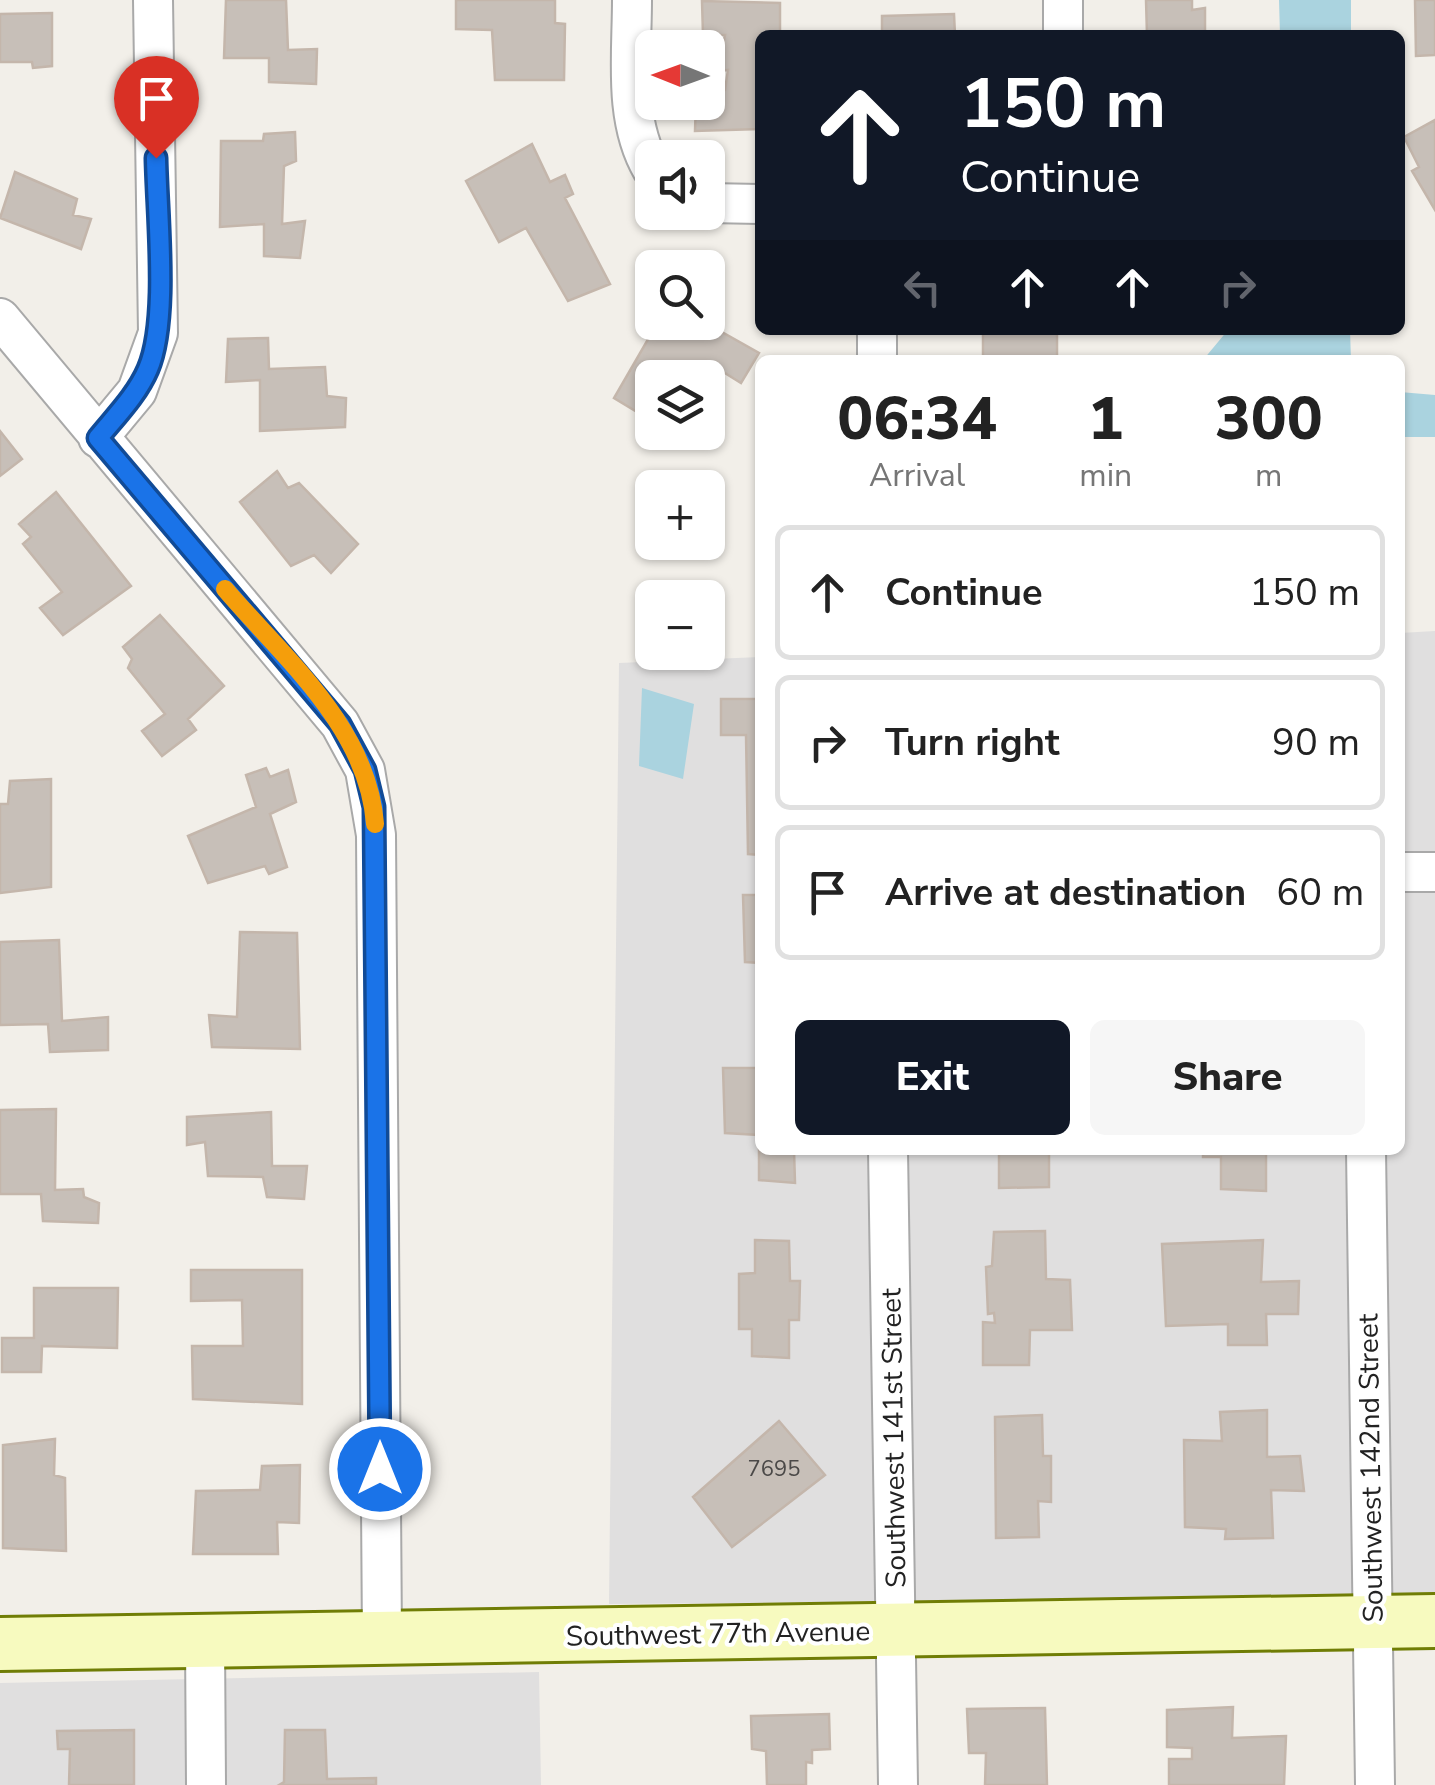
<!DOCTYPE html>
<meta charset="utf-8">
<style>
body{margin:0;font-family:"Nunito Sans",sans-serif;background:#f6f6f6;color:#222;height:100vh;display:flex;flex-direction:column;font-size:38px;white-space:nowrap}
*{box-sizing:border-box;margin:0}
p{font-size:32px;color:#767676}
.icon{flex:none;width:55px;height:55px;fill:none;stroke:currentColor;stroke-width:2;stroke-linecap:round;stroke-linejoin:round}
.map{position:relative;flex:1;overflow:hidden}
.drawer{position:absolute;left:755px;top:355px;width:650px;height:800px;display:flex;flex-direction:column;background:#fff;border-radius:15px;box-shadow:0 2px 8px #0004}
.drawer>*{flex:none}
.hud{position:absolute;left:755px;top:30px;width:650px;height:305px;border-radius:15px;box-shadow:0 2px 8px #0004;background:#111827;color:#fff;overflow:hidden}
.needle{width:65px;rotate:271deg}
.fabs{position:absolute;left:635px;top:30px;display:grid;gap:20px}
.fabs a{display:grid;place-items:center;width:90px;height:90px;border-radius:15px;background:#fff;box-shadow:0 2px 8px #0004;font-size:50px}
.pin{position:absolute;display:grid;place-items:center;width:85px;height:85px;color:#fff;margin:-102px -42px;border-radius:50% 50% 50% 0;rotate:-45deg;box-shadow:0 0 10px #0007}
.pin .icon{rotate:45deg}
.me{position:absolute;width:110px;margin:-55px;rotate:0deg;stroke-linejoin:round;filter:drop-shadow(0 0 8px #0008)}
.turn{display:flex;align-items:center;gap:35px;height:210px;padding:0 40px;font-size:45px}
.turn .icon{width:130px;height:130px;stroke-width:2.5}
.turn b{display:block;font-size:70px;line-height:85px}
.lanes{display:flex;align-items:center;height:95px;padding:0 40px;background:#0003;justify-content:center;gap:50px;direction:ltr}
.lanes .off{opacity:.35}
.eta{display:flex;justify-content:space-evenly;align-items:center;height:170px;text-align:center}
.eta b{font-size:60px;font-weight:800;line-height:70px}
.action{display:flex;gap:20px;margin-top:auto;padding:20px 40px}
.action a{flex:1;height:115px;border-radius:15px;background:#111827;color:#fff;font-size:40px;font-weight:800;line-height:115px;text-align:center}
.action a+a{background:#f6f6f6;color:#222}
ul{padding:0;list-style:none}
li{display:flex;align-items:center;gap:30px;height:135px;margin:0 20px 15px;padding:0 20px;border:5px solid #e0e0e0;border-radius:15px}
li div{flex:1}
li b{display:block;font-size:38px}
li em{font-style:normal}
.map>svg:first-child{display:block}
.residential{fill:#e0dfdf}
.water{fill:#aad3df}
.building{fill:#c7bfb8;stroke:#c4b6ab;stroke-width:2.5}
.lines{fill:none;stroke-linecap:round;stroke-linejoin:round}
.street-casing{stroke:#a9a9a9;stroke-width:42}
.secondary-casing{stroke:#707d05;stroke-width:58}
.street{stroke:#fff;stroke-width:38}
.secondary{stroke:#f7fabf;stroke-width:52}
.route-casing{stroke:#114b97;stroke-width:25}
.route{stroke:#1a73e8;stroke-width:18}
.slow{stroke:#f59e0b;stroke-width:18}
.labels{text-anchor:middle;stroke-width:8;stroke-linejoin:round;paint-order:stroke}
.number-label{font-size:22px;fill:#4b4948}
.street-label{font-size:28px;fill:#222;stroke:#fff}
</style>
<div class="map">
<svg width="1435" height="1785" viewBox="0 0 1435 1785">
<rect width="100%" height="100%" fill="#f2efe9"/>
<path class="residential" d="M1435,631V1597L609,1604L619,663L760,657V1150H1400V633Z
M539,1672L541,1785H0V1683Z"/>
<path class="water" d="M1279,0H1351V35H1280Z
M1228,330H1350L1351,360H1203Z
M1400,392L1435,395V437H1400Z
M642,688L694,704L683,779L639,766Z"/>
<path class="building" d="M226,0H286L288,50L317,49L316,84L269,82V58H224Z
M456,0H555V23L565,24L564,80H495L492,30L456,29Z
M1146,0H1192V10L1205,8V35H1147Z
M1415,0H1435V55L1416,56Z
M702,1L780,3V35H760V129L695,131L696,102H708V91L725,90L728,70L708,72V48L700,44L723,45L725,35H703Z
M52,13V66L33,68L32,62H0V14Z
M954,14L955,35H882V16Z
M1435,120V210L1412,171L1419,167L1404,137Z
M295,132L296,161L284,166L282,224L305,221L300,258L264,256V224L220,227L221,141H263L264,134Z
M532,144L550,182L565,175L573,194L565,198L610,284L568,301L526,228L499,242L466,181Z
M15,172L77,199L73,215L91,219L81,249L0,218Z
M658,322H704L759,353L741,383L712,365L704,378H652V421L614,398Z
M983,330H1057V360H983Z
M268,338L269,369L325,367L327,396L346,398L345,427L260,431V380L226,382L228,339Z
M0,431L22,459L0,476Z
M277,471L288,488L299,483L358,544L331,573L314,555L291,566L240,502Z
M56,492L131,586L63,635L40,608L62,592L23,544L31,537L19,524Z
M160,615L224,686L188,719L196,730L162,756L142,731L165,714L128,668L132,659L123,647Z
M721,699H760V855L748,854L746,735H721Z
M266,768L270,777L288,770L296,802L270,814L287,867L269,874L265,866L208,883L188,836L256,807L246,775Z
M51,779V887L0,893V804H8L10,781Z
M743,895H760V963L745,962Z
M240,932L297,933L300,1049L212,1047L209,1015L237,1017Z
M59,940L62,1021L108,1017V1050L50,1052L48,1024L0,1025V942Z
M723,1068H760V1150H794L795,1183L759,1180V1135L725,1133Z
M56,1109L55,1190L83,1189L84,1197L99,1203L98,1223L43,1221L41,1194H0V1110Z
M271,1112L272,1166H307L304,1199L267,1197L263,1177L208,1176L205,1142L187,1145V1117Z
M999,1150H1049V1187L999,1188Z
M1203,1150H1266V1191L1221,1189V1157H1203Z
M1045,1231L1046,1279L1070,1280L1072,1330H1030L1029,1365H983V1322L995,1323L994,1313L988,1314L986,1267L992,1266L994,1232Z
M755,1240L789,1241L790,1281H800L799,1320H789V1358L752,1356V1329H739V1274L755,1273Z
M1263,1240L1261,1282L1299,1281L1298,1314H1266L1267,1345H1228V1324L1166,1326L1162,1244Z
M191,1270H302V1404L193,1399L192,1346H243L242,1300L191,1301Z
M34,1288H118L117,1348L42,1346L41,1372H2V1338H34Z
M1267,1410V1457L1300,1456L1304,1491L1271,1490L1273,1538L1225,1539L1226,1529L1185,1527L1184,1440L1222,1441L1220,1412Z
M1042,1415L1043,1456H1051V1502L1038,1501L1039,1537L996,1538L995,1417Z
M779,1421L825,1475L732,1547L693,1497Z
M55,1439L54,1475L65,1478L66,1551L3,1548V1445Z
M300,1465L299,1523L277,1522L278,1554H193L196,1491L260,1490L262,1466Z
M1233,1707L1232,1738L1286,1736L1284,1785H1169V1759H1192V1748L1167,1747V1710Z
M1045,1708L1047,1785H985L986,1753H969L967,1709Z
M829,1714L830,1749L812,1750V1763L806,1762V1785H767L766,1751L752,1749L751,1716Z
M134,1730V1785H69L70,1749H58L57,1731Z
M285,1730H325L327,1779L376,1778V1785H279L284,1782Z"/>
<g class="lines">
<g class="street-casing">
<path id="street" d="M632,0C632,55 623,120 652,169
M1063,0V35
M708,203L760,204
M0,318L340,724L365,770L376,835L382,1638
M877,330V360
M98,438L137,391L158,333L153,0
M1400,872H1435
M888,1150L898,1785
M1366,1150L1375,1785
M205,1641L206,1785"/>
</g>
<g class="secondary-casing">
<path id="secondary" d="M0,1644L1435,1621"/>
</g>
<use href="#street" class="street"/>
<use href="#secondary" class="secondary"/>
</g>
<g class="lines">
<g class="route-casing">
<path id="route" d="M156,158C157,215 169,320 148,369C137,395 115,417 98,438L340,724L365,770L374,807L380,1469"/>
</g>
<use href="#route" class="route"/>
<path class="slow" d="M225,589C284,658 368,728 375,824"/>
</g>
<g class="labels">
<g class="number-label">
<text x="774" y="1476">7695</text>
</g>
<g class="street-label">
<text transform="translate(893 1438) rotate(-91)" y="10">Southwest 141st Street</text>
<text transform="translate(1370 1468) rotate(-91)" y="10">Southwest 142nd Street</text>
<text transform="translate(718 1633) rotate(-1)" y="10">Southwest 77th Avenue</text>
</g>
</g>
</svg>
<div class="fabs">
<a><svg class="needle" viewBox="-14 -14 28 28"><path d="M0-13l5 13h-10z" fill="#e53935"/><path d="M0 13l5-13h-10z" fill="#767676"/></svg></a>
<a><svg class="icon" aria-label="sound" viewBox="0 0 24 24"><path d="M4 9h4l5-4v14l-5-4H4zM17 9q2 3 0 6"/></svg></a>
<a><svg class="icon" aria-label="search" viewBox="0 0 24 24"><circle cx="10" cy="10" r="6"/><path d="M15 15l6 6"/></svg></a>
<a><svg class="icon" aria-label="layers" viewBox="0 0 24 24"><path d="M12 4l9 5-9 5-9-5zM3 14l9 5 9-5"/></svg></a>
<a>+</a>
<a>−</a>
</div>
<div class="pin" style="left:156px;top:158px;background:#d93025"><svg class="icon" aria-label="arrive" viewBox="0 0 24 24"><path d="M6 21V4h12l-3 4 3 4H6"/></svg></div>
<svg class="me" style="left:380px;top:1469px" viewBox="-20 -20 40 40"><circle r="17" fill="#1a73e8" stroke="#fff" stroke-width="3"/><path d="M0-11L8 9 0 5-8 9z" fill="#fff"/></svg>
<div class="hud">
<div class="turn"><svg class="icon" aria-label="ahead" viewBox="0 0 24 24"><path d="M12 20V5M6 11l6-6 6 6"/></svg><div><b>150 m</b>Continue</div></div>
<div class="lanes"><svg class="icon off" aria-label="left" viewBox="0 0 24 24"><path d="M17 20v-9H6M10 6l-5 5 5 5"/></svg><svg class="icon" aria-label="ahead" viewBox="0 0 24 24"><path d="M12 20V5M6 11l6-6 6 6"/></svg><svg class="icon" aria-label="ahead" viewBox="0 0 24 24"><path d="M12 20V5M6 11l6-6 6 6"/></svg><svg class="icon off" aria-label="right" viewBox="0 0 24 24"><path d="M7 20v-9h11M14 6l5 5-5 5"/></svg></div>
</div>
<section class="drawer">
<div class="eta">
<div><b>06:34</b><p>Arrival</p></div>
<div><b>1</b><p>min</p></div>
<div><b>300</b><p>m</p></div>
</div>
<ul>
<li><svg class="icon" aria-label="ahead" viewBox="0 0 24 24"><path d="M12 20V5M6 11l6-6 6 6"/></svg><div><b>Continue</b></div><em>150 m</em></li>
<li><svg class="icon" aria-label="right" viewBox="0 0 24 24"><path d="M7 20v-9h11M14 6l5 5-5 5"/></svg><div><b>Turn right</b></div><em>90 m</em></li>
<li><svg class="icon" aria-label="arrive" viewBox="0 0 24 24"><path d="M6 21V4h12l-3 4 3 4H6"/></svg><div><b>Arrive at destination</b></div><em>60 m</em></li>
</ul>
<div class="action"><a>Exit</a><a>Share</a></div>
</section>
</div>
